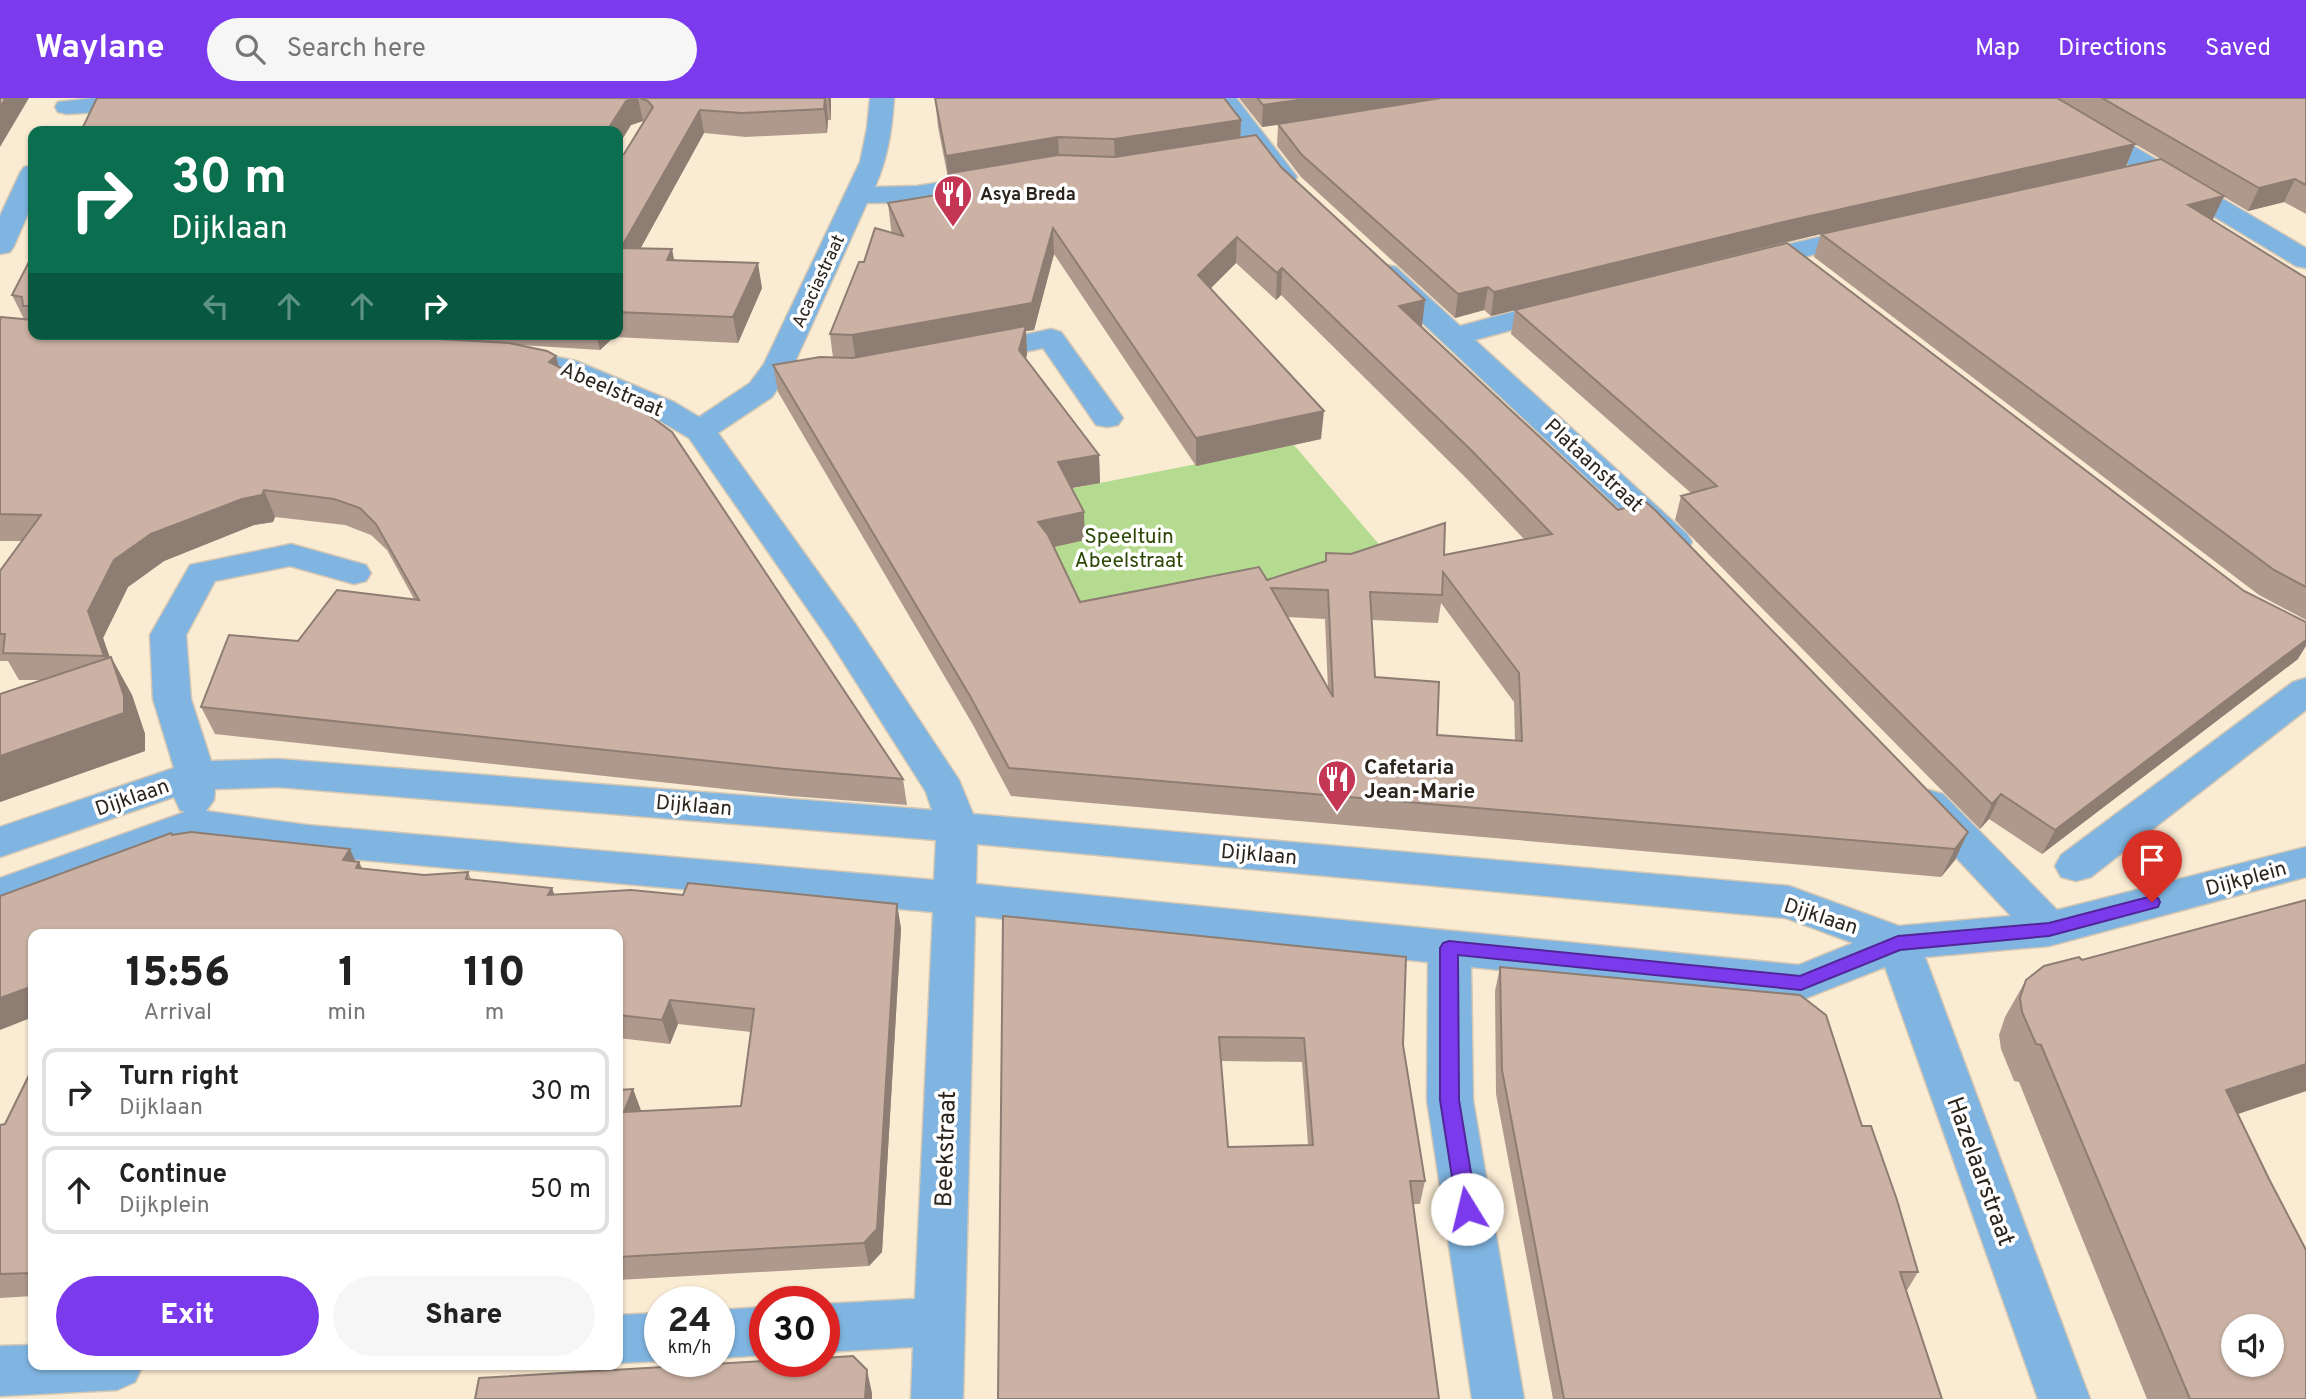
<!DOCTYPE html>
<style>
body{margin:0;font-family:Overpass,sans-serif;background:#f6f6f6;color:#222;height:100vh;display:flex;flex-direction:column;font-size:26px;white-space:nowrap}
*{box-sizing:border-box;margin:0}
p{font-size:23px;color:#767676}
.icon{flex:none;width:38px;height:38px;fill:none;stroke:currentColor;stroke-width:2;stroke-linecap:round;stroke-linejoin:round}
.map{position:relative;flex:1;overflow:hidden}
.drawer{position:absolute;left:28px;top:831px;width:595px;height:441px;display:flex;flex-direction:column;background:#fff;border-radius:14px;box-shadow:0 2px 5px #0004}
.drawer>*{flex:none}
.top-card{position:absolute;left:28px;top:28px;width:595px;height:214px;border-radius:14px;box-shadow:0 2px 5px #0004;background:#0b6e4f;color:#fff;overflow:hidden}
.buttons{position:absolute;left:2221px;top:1216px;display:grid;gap:14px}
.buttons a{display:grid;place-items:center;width:63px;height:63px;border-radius:50%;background:#fff;box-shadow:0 2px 5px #0004;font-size:35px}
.speed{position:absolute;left:644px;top:1188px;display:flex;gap:14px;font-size:35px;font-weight:700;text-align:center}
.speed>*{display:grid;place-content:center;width:91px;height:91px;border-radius:50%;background:#fff;box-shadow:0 2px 5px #0004;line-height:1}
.speed small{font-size:18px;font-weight:400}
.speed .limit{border:10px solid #d22;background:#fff;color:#111}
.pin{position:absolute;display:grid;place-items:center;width:60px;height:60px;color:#fff;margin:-72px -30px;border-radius:50% 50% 50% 0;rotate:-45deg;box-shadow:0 0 7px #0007}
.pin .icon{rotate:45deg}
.me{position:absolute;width:77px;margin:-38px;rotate:351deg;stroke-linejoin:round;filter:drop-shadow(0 0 5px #0008)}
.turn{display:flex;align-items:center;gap:24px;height:147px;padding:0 28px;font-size:32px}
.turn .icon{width:91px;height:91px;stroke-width:2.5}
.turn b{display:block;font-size:49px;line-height:60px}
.lanes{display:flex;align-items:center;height:66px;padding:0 28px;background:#0003;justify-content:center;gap:35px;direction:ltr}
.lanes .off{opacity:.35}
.eta{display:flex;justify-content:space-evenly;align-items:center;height:119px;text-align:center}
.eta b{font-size:42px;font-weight:800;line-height:49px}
.action{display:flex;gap:14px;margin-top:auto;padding:14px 28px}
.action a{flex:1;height:80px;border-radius:42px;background:#7c3aed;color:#fff;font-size:28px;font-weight:800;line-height:80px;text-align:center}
.action a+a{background:#f6f6f6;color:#222}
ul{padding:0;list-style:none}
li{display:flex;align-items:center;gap:21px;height:88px;margin:0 14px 10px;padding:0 14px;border:4px solid #e0e0e0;border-radius:14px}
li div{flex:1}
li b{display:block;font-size:26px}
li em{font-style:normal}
header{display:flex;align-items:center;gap:42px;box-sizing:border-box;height:98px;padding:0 35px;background:#7c3aed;color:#fff}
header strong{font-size:33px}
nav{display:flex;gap:38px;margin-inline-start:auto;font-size:24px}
.search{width:490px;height:63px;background:#f6f6f6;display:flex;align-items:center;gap:18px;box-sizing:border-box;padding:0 24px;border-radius:38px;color:#767676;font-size:26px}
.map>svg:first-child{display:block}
.green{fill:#b5db90}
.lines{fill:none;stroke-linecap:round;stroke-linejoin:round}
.minor-casing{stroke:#d5c7b2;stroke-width:3}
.minor{fill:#80b5e1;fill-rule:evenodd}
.wall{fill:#af998d;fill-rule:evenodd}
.shaded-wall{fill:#8e7d73}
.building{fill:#cbb2a4;stroke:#8e7d73;stroke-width:2;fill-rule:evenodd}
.route{fill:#7c3aed;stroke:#51269a;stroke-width:2}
.labels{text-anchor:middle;stroke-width:7;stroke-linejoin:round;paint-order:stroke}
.far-poi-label{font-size:18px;font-weight:bold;fill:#2b251d;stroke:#fff;text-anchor:start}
.far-street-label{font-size:18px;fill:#2b251d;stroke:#fff}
.street-label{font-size:21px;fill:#2b251d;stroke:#fff}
.park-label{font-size:21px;fill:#2d4805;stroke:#fff}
.poi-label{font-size:21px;font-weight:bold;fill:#2b251d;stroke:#fff;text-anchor:start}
.near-street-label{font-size:24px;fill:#2b251d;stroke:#fff}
</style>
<header>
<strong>Waylane</strong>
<div class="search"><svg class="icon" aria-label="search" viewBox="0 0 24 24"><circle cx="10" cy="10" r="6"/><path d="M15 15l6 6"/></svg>Search here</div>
<nav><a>Map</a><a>Directions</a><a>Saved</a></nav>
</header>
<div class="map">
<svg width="2306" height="1301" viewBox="0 0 2306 1301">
<rect width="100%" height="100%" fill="#faebd3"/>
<path class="green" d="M1294,347L1395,465L1080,532L1048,463L1064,392Z"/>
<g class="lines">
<g class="minor-casing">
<path id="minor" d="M94,0H231L228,5L219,7L67,16L58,14L55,9L58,4Z
M870,0H894C892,32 888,59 875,89L917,88L1004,74L1013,76L1017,82L1013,88L1004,90L917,104L867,105L794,266L772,299L718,335L856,527L959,682L973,716L1789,788L1899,828L2011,818L1915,716L1909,706L1915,696L1929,692L1943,696L2057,812L2306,749V779L2049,848L1925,859L2090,1301H2038L1885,869L1801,902L1471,869L1473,1002L1524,1301H1472L1427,1002L1428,864L975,818L963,1301H911L913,1249L824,1254V1206L915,1201L933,814L307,757L195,741L0,813V780L185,714L180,712L174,699L0,759V729L174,670L153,601L150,537L190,467L291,446L366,467L371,475L366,483L354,486L290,468L215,483L186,537L191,601L211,663L278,661L932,712L926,694L830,543L689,340L652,318L557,277L496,264L492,258L496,252L507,249L576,263L674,304L699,319L750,285L764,266L860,64L867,30ZM278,689L936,742L934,782L307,727L206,713L214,702L215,691ZM977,746L1786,820L1853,845L1799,867L976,786Z
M1211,0H1236L1297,79L1293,85L1284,87L1275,85Z
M2023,0H2052L2306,150V170L2296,168L2026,5Z
M33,67V104L14,148L10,154L0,156V118L20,75L24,69Z
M1870,127L1880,129L1884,135L1880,141L1745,173L1735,171L1731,165L1735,159Z
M1386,167L1396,169L1460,228L1564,200L1574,203L1578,209L1574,215L1475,242L1687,436L1692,444L1687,452L1675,455L1663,452L1376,181L1372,175L1376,169Z
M1051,231L1061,234L1118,313L1123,320L1118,327L1107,329L1096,327L1043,250L974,265L963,262L959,256L963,250Z
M2306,580V612L2091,779L2076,783L2061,779L2055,768L2061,757L2293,584Z
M765,1209V1257L719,1260V1212Z
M660,1215V1263L618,1265V1217Z
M33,1247V1267H143L135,1284L117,1292L0,1298V1248Z"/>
</g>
<use href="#minor" class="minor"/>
</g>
<path class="wall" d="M97,0H831V22H828L827,35L746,39L704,35L640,151L762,190L738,245L614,239L600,252L520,247L559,269L903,681L907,707L790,698L215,636L201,609L298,543L414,501L387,452L371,437L345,427L275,419L273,424L254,427L164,463L128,489L103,540L110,560L111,559L132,597L145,636V653L0,704V596L42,582H19L8,563H0V473L22,443H0V222L24,221L12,197L33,156V236H618V58L624,56L644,23H643L631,27L618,48V33Z
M935,0L1241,22L1240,40L1281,69L1421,229L1618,412L1968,734L1955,762L1941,779L1011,698L973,627L778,294L773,267L833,260L830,236L864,164L892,135L891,131L888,105L952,95L951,80H948L938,29ZM1054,156L1196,368L1321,341L1210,191L1236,165L1276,202L1281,197L1467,381L1524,441L1444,457L1326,455L1325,464L1267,482L1080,504L1053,449L1085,442L1072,390L1100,385L1099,357L1026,261L1027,256L1026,233L1034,232ZM1441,505L1514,604L1515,643L1437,637L1375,579L1372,522L1438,525ZM1287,519L1325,521L1328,591Z
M1239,0H2306V116L2284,104L2248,113L2135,46L2126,68L1846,131L2224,98L2213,121L2211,122L2306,180V522L2259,497L1814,159L1821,136L1491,218L1484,212L1455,220L1301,79L1277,48L1278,27L1262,29Z
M1515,212L2244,493L2298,561L2042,756L1989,721L1980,731L1675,422L1681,398L1691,395L1511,236Z
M173,737L356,764L362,770L424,777L468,774L471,781L554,797H683L897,806L901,831L882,1154L869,1168L618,1182V992L633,991L641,1014L741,1008L751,934L678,926L670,946L618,940V836Z
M1003,818L1403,947L1425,1083L1420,1106H1413L1439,1301ZM1221,963L1302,964L1308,1047L1228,1049Z
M2082,862L2306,993L2238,1016L2306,1301H2147L2019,984L2014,983L2001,951L1999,937L2005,919L2026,882Z
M1500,869L1862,1028L1918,1174L1906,1194L1942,1301H1553L1496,996L1495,893Z
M33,969V1198L0,1200V1027L5,1026Z"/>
<path class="shaded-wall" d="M6,0H29L0,49V9Z
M635,0H638L643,23L631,27L618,48V33H610V28L626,3Z
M826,0L828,22L827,35L824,11Z
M828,0H831V22Z
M1313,0H1453L1262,29L1263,7Z
M700,12L704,35L627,175L621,150Z
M1241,22L1240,44L1115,63L1114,41Z
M1058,39L1059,61L951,75V80H948L946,58Z
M2135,46L2126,68L1785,144L1491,218L1494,194L1792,122Z
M2295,81L2284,104L2248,113L2259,90Z
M2224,98L2213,121L2178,130L2188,107Z
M1053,130L1054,156L1034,232L1026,233L1027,256L1021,279L856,264L852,237Z
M1237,139L1236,165L1197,204L1198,177Z
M672,151L677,176L667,162Z
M758,165L762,190L738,245L733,219Z
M1282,170L1281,197L1276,202L1277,175Z
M1488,189L1484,212L1455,220L1458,196Z
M1425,202L1422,228L1396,235L1399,208Z
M596,236H614V239L600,252Z
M556,258L563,284L549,264Z
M1324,313L1321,341L1196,368V340Z
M1099,357L1100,385L1060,392L1058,364Z
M264,392L275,419L273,424L254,427L164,463L128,489L103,540L119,585L104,558L88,513L114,462L151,436Z
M1084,414L1085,442L1040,452L1038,424Z
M2306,541V548L2298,561L2042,756L2055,732Z
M111,559L132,597L145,636V653L0,704V658Z
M2001,696L1989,721L1980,731L1992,706Z
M1968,734L1955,762L1941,779L1955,751Z
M350,751L357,767L359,764L371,789L343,762Z
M552,790L561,815L548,797Z
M897,806L901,831L882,1154L869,1168L864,1145Z
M33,888V919L0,932V900Z
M670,902L678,926L670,946L662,922Z
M2306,966V993L2199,1029L2226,992Z
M633,991L642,1015L624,1014Z
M867,1272L872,1295V1301H865Z"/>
<path class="building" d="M0,0H6L0,9Z
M97,0H635L626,3L610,28V33H81Z
M640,0H825L824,11L742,15L700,12L621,150L672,151L667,162L758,165L733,219L618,214V58L624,56L653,9L648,3Z
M935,0H1224L1241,22L1114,41L1058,39L946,58Z
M1257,0H1313L1263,7Z
M1441,0H2057L2135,46L1792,122L1494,194L1488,189L1458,196L1302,57L1278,26Z
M2102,0H2306V87L2295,81L2259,90Z
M1256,37L1281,69L1425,202L1399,208L1618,412L1646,404L1656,413L1968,734L1955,751L1009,670L970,598L773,267L820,259L853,260L1026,228L1019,252L1099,357L1058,364L1084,414L1038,424L1048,437L1080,504L1259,469L1267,482L1326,463V455L1351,456L1445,425L1444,457L1552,436L1472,353L1282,170L1277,175L1237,139L1198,177L1324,313L1196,340L1053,130L1032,205L852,237L830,236L859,164H864L875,130L903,138L888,105L955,94L951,75L1058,57L1115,59ZM1443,474L1519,575L1522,643L1437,637L1439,584L1375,579L1370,494L1442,497ZM1271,490L1328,492L1333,599Z
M2161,61L2224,98L2188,107L2306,180V489L2274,472L1821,136Z
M1787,145L2244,493L2306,524V542L2055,732L2001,696L1992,706L1681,398L1717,388L1515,212Z
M33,156V208H23L22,199L12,197Z
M1,219L33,222V236H353L509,245L547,253L556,258L549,264L632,305L672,334L903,681L785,671L201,609L229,537L298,543L337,492L419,502L376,426L360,410L334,401L264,392L262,397L242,401L151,436L114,462L88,513L104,558L3,555L5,536H0V473L41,417L0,416V222Z
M111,559L124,598V615L0,658V596Z
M191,734L350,751L343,762L359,764L356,770L424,777L468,774L466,781L552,790L548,797L631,792L683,797L688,785L897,806L877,1131L864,1145L618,1159V992L633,991L624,1014L741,1008L754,911L670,902L662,922L618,917V836H33V888L0,900V798L171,735L172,737Z
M2306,802V966L2226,992L2269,1081L2306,1152V1301H2190L2041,947L2036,946L2022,914L2020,900L2026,882L2044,868L2079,859L2082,862ZM2233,1228H2272V1267H2233Z
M1003,818L1406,859L1403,947L1425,1083H1410L1439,1301H998ZM1219,939L1304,940L1313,1047L1228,1049Z
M1500,869L1800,897L1826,917L1862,1028H1871L1897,1102L1918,1174H1900L1942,1301H1564L1502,972Z
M33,969V1175L0,1176V1027L5,1026Z
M853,1258L867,1272L865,1301H475L479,1280L765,1263L824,1264V1260Z"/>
<path class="route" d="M2152,798L2158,800L2160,804L2158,809L2049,838L1900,852L1801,892L1458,857L1459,1002L1477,1111L1474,1117L1467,1120L1460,1117L1457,1111L1440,1002V850L1443,845L1449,843L1800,878L1898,838L2049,825Z"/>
<defs>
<g id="restaurant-pin" transform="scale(2.0125)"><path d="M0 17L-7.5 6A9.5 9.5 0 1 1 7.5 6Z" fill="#c53554" stroke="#fff"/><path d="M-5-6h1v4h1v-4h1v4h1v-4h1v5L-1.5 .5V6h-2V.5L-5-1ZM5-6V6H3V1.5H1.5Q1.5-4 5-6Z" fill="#fff"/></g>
</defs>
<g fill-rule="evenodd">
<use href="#restaurant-pin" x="953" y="96"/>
<use href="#restaurant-pin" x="1337" y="681"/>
</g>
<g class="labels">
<g class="far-poi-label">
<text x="980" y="102">Asya Breda</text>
</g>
<g class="far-street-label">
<text transform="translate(818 183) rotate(-65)" y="6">Acaciastraat</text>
</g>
<g class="street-label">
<text transform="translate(612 291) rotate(23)" y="7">Abeelstraat</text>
<text transform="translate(1594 367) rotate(43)" y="7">Plataanstraat</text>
<text transform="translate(132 699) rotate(-19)" y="7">Dijklaan</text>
<text transform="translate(694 707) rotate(5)" y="7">Dijklaan</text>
<text transform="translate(1259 756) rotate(5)" y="7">Dijklaan</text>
<text transform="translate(2246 780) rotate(-15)" y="7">Dijkplein</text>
<text transform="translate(1821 818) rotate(18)" y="7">Dijklaan</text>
</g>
<g class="park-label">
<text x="1129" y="445">Speeltuin<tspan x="1129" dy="24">Abeelstraat</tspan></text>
</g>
<g class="poi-label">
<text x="1364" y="676">Cafetaria<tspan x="1364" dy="24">Jean-Marie</tspan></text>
</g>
<g class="near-street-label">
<text transform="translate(945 1051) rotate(-88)" y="8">Beekstraat</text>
<text transform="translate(1981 1073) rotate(70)" y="8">Hazelaarstraat</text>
</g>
</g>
</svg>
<div class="buttons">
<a><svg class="icon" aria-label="sound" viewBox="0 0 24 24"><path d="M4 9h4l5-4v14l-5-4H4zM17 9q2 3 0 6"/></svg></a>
</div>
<div class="speed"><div>24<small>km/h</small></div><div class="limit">30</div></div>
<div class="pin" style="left:2152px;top:804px;background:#d93025"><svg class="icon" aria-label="arrive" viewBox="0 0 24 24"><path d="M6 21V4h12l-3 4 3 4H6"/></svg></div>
<svg class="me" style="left:1467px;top:1111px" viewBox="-20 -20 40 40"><circle r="19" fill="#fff"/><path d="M0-13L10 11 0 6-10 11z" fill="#7c3aed"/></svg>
<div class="top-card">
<div class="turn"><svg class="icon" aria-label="right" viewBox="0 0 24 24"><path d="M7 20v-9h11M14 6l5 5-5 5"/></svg><div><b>30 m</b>Dijklaan</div></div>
<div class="lanes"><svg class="icon off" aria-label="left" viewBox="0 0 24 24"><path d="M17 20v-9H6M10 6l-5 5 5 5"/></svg><svg class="icon off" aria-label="ahead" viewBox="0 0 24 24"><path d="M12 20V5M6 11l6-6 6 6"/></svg><svg class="icon off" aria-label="ahead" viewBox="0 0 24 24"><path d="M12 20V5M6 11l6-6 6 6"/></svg><svg class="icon" aria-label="right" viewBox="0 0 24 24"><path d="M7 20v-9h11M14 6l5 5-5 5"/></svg></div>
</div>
<section class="drawer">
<div class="eta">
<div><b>15:56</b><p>Arrival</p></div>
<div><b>1</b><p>min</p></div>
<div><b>110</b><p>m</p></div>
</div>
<ul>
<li><svg class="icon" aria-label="right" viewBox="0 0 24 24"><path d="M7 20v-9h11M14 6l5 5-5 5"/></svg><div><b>Turn right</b><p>Dijklaan</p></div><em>30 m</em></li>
<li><svg class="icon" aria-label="ahead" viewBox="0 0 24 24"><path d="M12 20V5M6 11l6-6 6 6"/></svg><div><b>Continue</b><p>Dijkplein</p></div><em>50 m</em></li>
</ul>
<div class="action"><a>Exit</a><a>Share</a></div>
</section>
</div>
